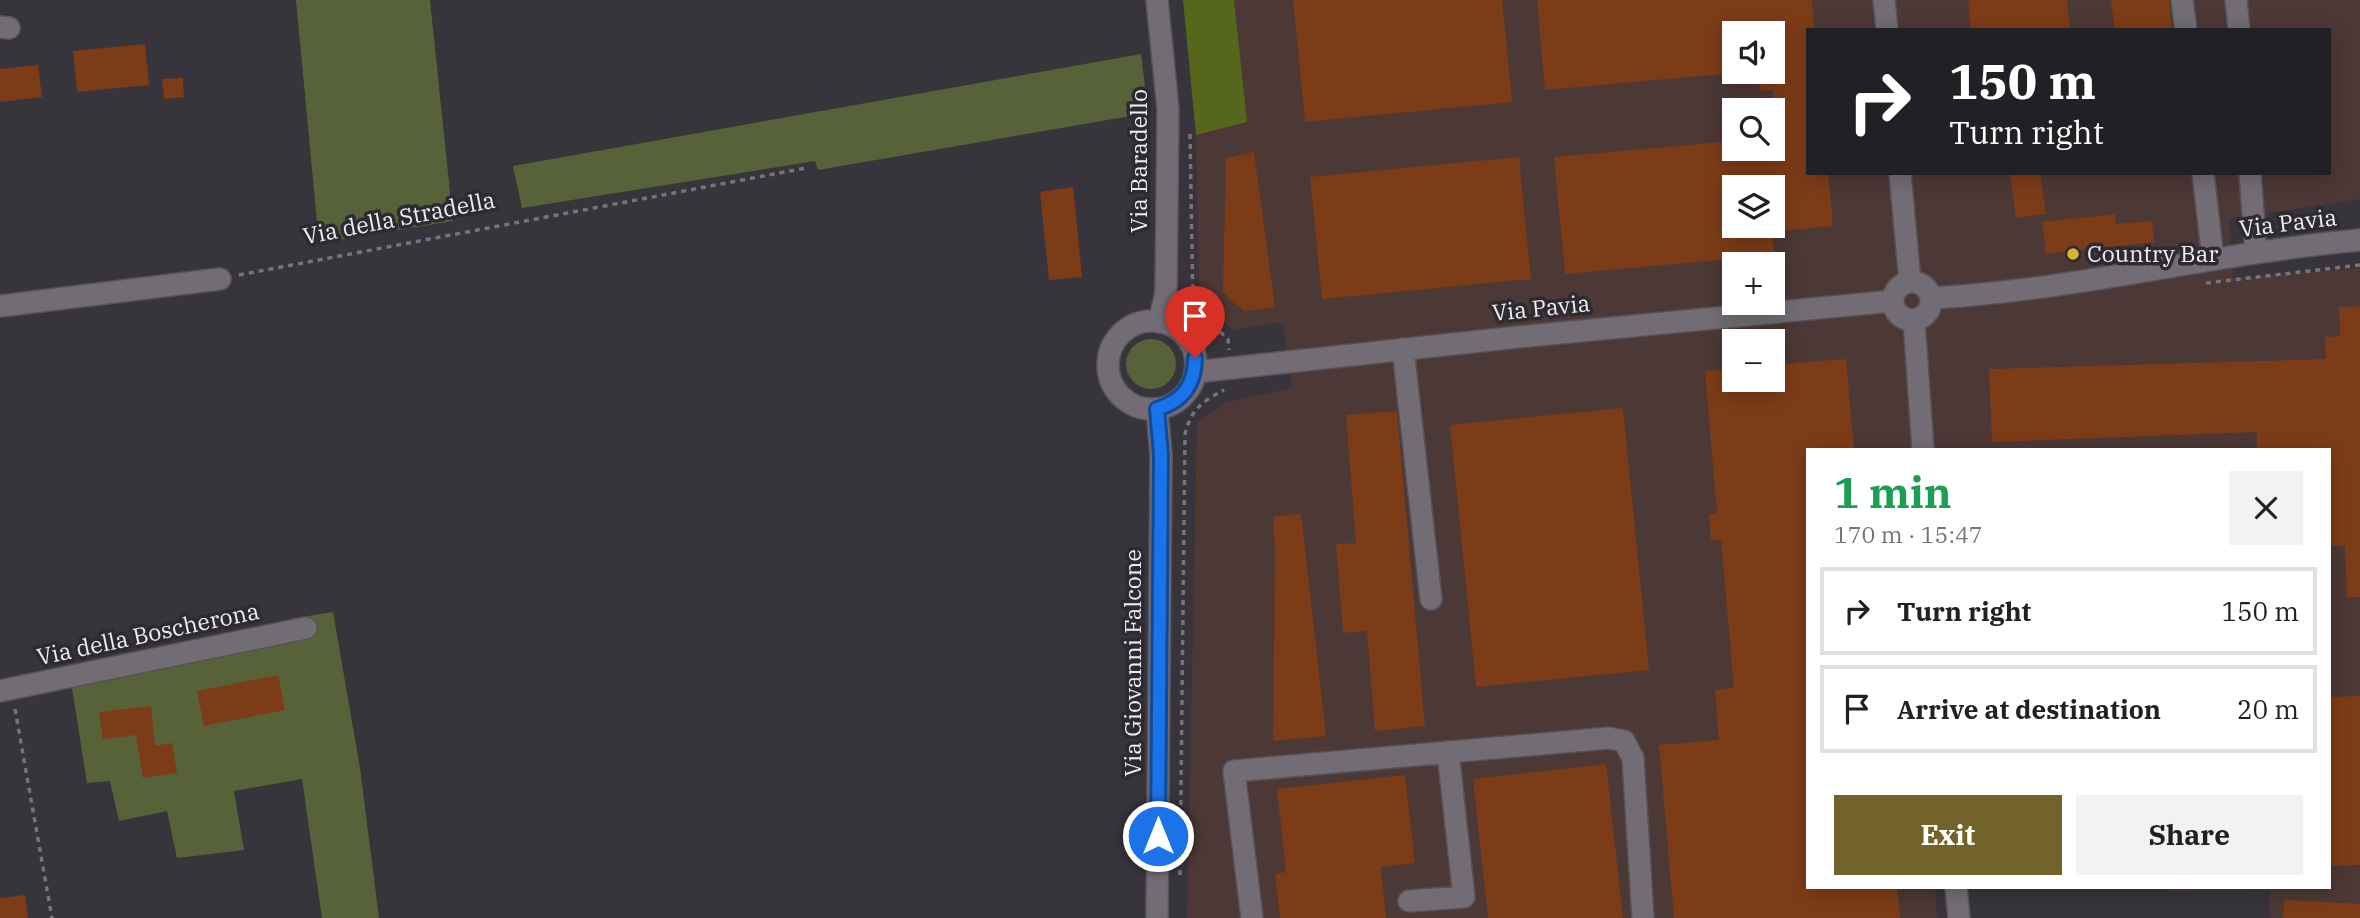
<!DOCTYPE html>
<meta charset="utf-8">
<style>
body{margin:0;font-family:"IBM Plex Serif",serif;background:#f2f2f2;color:#202124;height:100vh;display:flex;flex-direction:column;font-size:26px;white-space:nowrap}
*{box-sizing:border-box;margin:0}
p{font-size:23px;color:#757577}
.icon{flex:none;width:38px;height:38px;fill:none;stroke:currentColor;stroke-width:2;stroke-linecap:round;stroke-linejoin:round}
.map{position:relative;flex:1;overflow:hidden}
.drawer{position:absolute;left:1806px;top:448px;width:525px;height:441px;display:flex;flex-direction:column;background:#fff;border-radius:0px;box-shadow:0 4px 18px #0003}
.drawer>*{flex:none}
.hud{position:absolute;left:1806px;top:28px;width:525px;height:147px;border-radius:0px;box-shadow:0 4px 18px #0003;background:#202124;color:#fff;overflow:hidden}
.fabs{position:absolute;left:1722px;top:21px;display:grid;gap:14px}
.fabs a{display:grid;place-items:center;width:63px;height:63px;border-radius:0px;background:#fff;box-shadow:0 4px 18px #0003;font-size:35px}
.pin{position:absolute;display:grid;place-items:center;width:60px;height:60px;color:#fff;margin:-72px -30px;border-radius:50% 50% 50% 0;rotate:-45deg;box-shadow:0 0 7px #0007}
.pin .icon{rotate:45deg}
.me{position:absolute;width:77px;margin:-38px;rotate:0deg;stroke-linejoin:round;filter:drop-shadow(0 0 5px #0008)}
.turn{display:flex;align-items:center;gap:24px;height:147px;padding:0 28px;font-size:32px}
.turn .icon{width:91px;height:91px;stroke-width:2.5}
.turn b{display:block;font-size:49px;line-height:60px}
.round{display:grid;place-items:center;flex:none;width:74px;height:74px;border-radius:0px;background:#f2f2f2}
.headline{display:flex;align-items:center;justify-content:space-between;height:119px;padding:0 28px}
h1{font-size:42px;font-weight:700;line-height:52px;color:#1e9e55}
.cta{display:flex;gap:14px;margin-top:auto;padding:14px 28px}
.cta a{flex:1;height:80px;border-radius:0px;background:#72632b;color:#fff;font-size:28px;font-weight:700;line-height:80px;text-align:center}
.cta a+a{background:#f2f2f2;color:#202124}
ul{padding:0;list-style:none}
li{display:flex;align-items:center;gap:21px;height:88px;margin:0 14px 10px;padding:0 14px;border:4px solid #e0e0e0;border-radius:0px}
li div{flex:1}
li b{display:block;font-size:26px}
li em{font-style:normal}
.map>svg:first-child{display:block}
.industrial{fill:#4c3834;fill-rule:evenodd}
.green{fill:#576239}
.forest{fill:#56661a}
.building{fill:#7c3c18}
.lines{fill:none;stroke-linecap:round;stroke-linejoin:round}
.minor-casing{stroke:#565258;stroke-width:24}
.path{stroke:#777379;stroke-width:3.5;stroke-dasharray:5 5;stroke-linecap:butt}
.minor{stroke:#726d75;stroke-width:21}
.route-casing{stroke:#114b97;stroke-width:18}
.route{stroke:#1a73e8;stroke-width:12}
.poi-dot{fill:#d7b434;stroke:#2e2a31;stroke-width:2.5}
.labels{text-anchor:middle;stroke-width:7;stroke-linejoin:round;paint-order:stroke}
.street-label{font-size:23px;fill:#efecf1;stroke:#2e2a31}
.poi-label{font-size:23px;fill:#efecf1;stroke:#2e2a31;text-anchor:start}
</style>
<div class="map">
<svg width="2360" height="918" viewBox="0 0 2360 918">
<rect width="100%" height="100%" fill="#38343b"/>
<path class="industrial" d="M1234,0H2360V199L2229,219L2233,278L2360,268V918H2270L2269,890L2168,891L2167,887H2329V450H1808V887H1935L1937,918H1187L1197,422L1227,402L1292,388L1283,322L1232,330L1199,291L1196,135L1246,121ZM1808,30H2329V173H1808ZM1734,33H1773V72H1734ZM1734,110H1773V149H1734ZM1734,187H1773V226H1734ZM1734,264H1773V303H1734ZM1734,341H1773V380H1734Z"/>
<path class="green" d="M296,0H430L453,221L319,243Z
M1141,54L1148,113L818,170L815,161L522,208L513,166Z
M1126 364a25 25 0 1 1 50 0a25 25 0 1 1-50 0Z
M333,612L360,768L379,918H322L302,779L234,791L244,850L177,858L167,811L119,821L110,781L87,783L72,688L305,639L302,617Z"/>
<path class="forest" d="M1183,0H1234L1247,122L1196,135Z"/>
<path class="building" d="M1293,0H1502L1512,102L1305,122Z
M1537,0H1812L1814,30H1808V173H1828L1833,226L1773,232V187H1734V226H1772L1774,255L1565,274L1554,157L1734,141V149H1773V90L1760,91L1758,72H1773V33H1734V73L1545,90Z
M1968,0H2067L2070,30H1971Z
M2111,0H2169L2172,30H2115Z
M145,44L149,85L77,92L73,51Z
M38,65L42,97L0,102V69Z
M183,78L184,97L164,99L162,79Z
M1254,152L1275,307L1244,311L1223,292L1226,158Z
M1519,157L1531,279L1322,299L1310,177Z
M2010,173H2040L2046,214L2016,218Z
M1073,187L1082,277L1049,280L1040,192Z
M2115,214L2116,224L2152,221L2154,242L2046,254L2042,222Z
M2360,306V597H2347L2345,546H2329V450H2257V432L1992,442L1989,369L2326,359L2325,337L2340,336L2339,307Z
M1846,359L1854,450H1808V887H1897L1900,918H1674L1659,745L1719,740L1715,690L1734,688L1721,540L1711,541L1709,514L1717,513L1705,371L1734,369V380H1773V365Z
M1623,408L1649,670L1476,687L1450,425Z
M1397,411L1425,726L1375,731L1367,631L1343,633L1336,544L1356,543L1346,415Z
M1301,513L1326,736L1273,741L1275,552L1273,517Z
M278,675L285,710L204,726L197,691Z
M2360,696V865L2329,866V697Z
M151,706L155,746L172,743L177,773L143,778L136,735L103,739L99,712Z
M1606,764L1623,918H1488L1473,779Z
M1405,775L1415,863L1381,867L1386,918H1280L1275,874L1286,872L1277,789Z
M25,895L28,918H0V898Z
M2284,900L2360,904V918H2283Z"/>
<g class="lines">
<g class="minor-casing">
<path id="minor" d="M1157,0L1168,109L1166,293L1159,322
M1884,0L1887,30
M2182,0L2186,30
M2236,0L2239,30
M0,27L9,28
M1900,173L1910,282
M2203,173L2213,259
M2250,173L2256,252
M1893 301a19 19 0 1 1 38 0a19 19 0 1 1-38 0Z
M1932,298C2076,290 2216,253 2360,240
M0,306L220,279
M1914,321L1923,450
M1108 365a44 44 0 1 1 88 0a44 44 0 1 1-88 0Z
M1403,349L1431,599
M1195,372L1518,337L1893,301
M0,691L306,628
M1956,887L1959,918
M1409,901L1464,897L1448,752
M1157,918L1161,455L1157,409
M1252,918L1234,771L1609,738L1624,741L1633,758L1643,918"/>
</g>
<path class="path" d="M1190,134L1193,307L1228,339L1229,350
M2105,259L2107,253L2139,250
M239,275L806,168
M2206,283L2360,265
M15,709L52,918
M1180,875L1185,434C1191,409 1203,401 1224,390"/>
<use href="#minor" class="minor"/>
</g>
<g class="lines">
<g class="route-casing">
<path id="route" d="M1158,836L1161,455L1157,409C1183,401 1195,385 1195,358"/>
</g>
<use href="#route" class="route"/>
</g>
<circle class="poi-dot" cx="2073" cy="254" r="7"/>
<g class="labels">
<g class="street-label">
<text transform="translate(1139 161) rotate(-90)" y="8">Via Baradello</text>
<text transform="translate(399 218) rotate(-11)" y="8">Via della Stradella</text>
<text transform="translate(2288 223) rotate(-7)" y="8">Via Pavia</text>
<text transform="translate(1541 308) rotate(-6)" y="8">Via Pavia</text>
<text transform="translate(148 634) rotate(-12)" y="8">Via della Boscherona</text>
<text transform="translate(1133 663) rotate(-90)" y="8">Via Giovanni Falcone</text>
</g>
<g class="poi-label">
<text x="2087" y="262">Country Bar</text>
</g>
</g>
</svg>
<div class="fabs">
<a><svg class="icon" aria-label="sound" viewBox="0 0 24 24"><path d="M4 9h4l5-4v14l-5-4H4zM17 9q2 3 0 6"/></svg></a>
<a><svg class="icon" aria-label="search" viewBox="0 0 24 24"><circle cx="10" cy="10" r="6"/><path d="M15 15l6 6"/></svg></a>
<a><svg class="icon" aria-label="layers" viewBox="0 0 24 24"><path d="M12 4l9 5-9 5-9-5zM3 14l9 5 9-5"/></svg></a>
<a>+</a>
<a>−</a>
</div>
<div class="pin" style="left:1195px;top:358px;background:#d93025"><svg class="icon" aria-label="arrive" viewBox="0 0 24 24"><path d="M6 21V4h12l-3 4 3 4H6"/></svg></div>
<svg class="me" style="left:1158px;top:836px" viewBox="-20 -20 40 40"><circle r="17" fill="#1a73e8" stroke="#fff" stroke-width="3"/><path d="M0-11L8 9 0 5-8 9z" fill="#fff"/></svg>
<div class="hud">
<div class="turn"><svg class="icon" aria-label="right" viewBox="0 0 24 24"><path d="M7 20v-9h11M14 6l5 5-5 5"/></svg><div><b>150 m</b>Turn right</div></div>
</div>
<section class="drawer">
<div class="headline"><div><h1>1 min</h1><p>170 m · 15:47</p></div><a class="round"><svg class="icon" aria-label="close" viewBox="0 0 24 24"><path d="M6 6l12 12M18 6L6 18"/></svg></a></div>
<ul>
<li><svg class="icon" aria-label="right" viewBox="0 0 24 24"><path d="M7 20v-9h11M14 6l5 5-5 5"/></svg><div><b>Turn right</b></div><em>150 m</em></li>
<li><svg class="icon" aria-label="arrive" viewBox="0 0 24 24"><path d="M6 21V4h12l-3 4 3 4H6"/></svg><div><b>Arrive at destination</b></div><em>20 m</em></li>
</ul>
<div class="cta"><a>Exit</a><a>Share</a></div>
</section>
</div>
